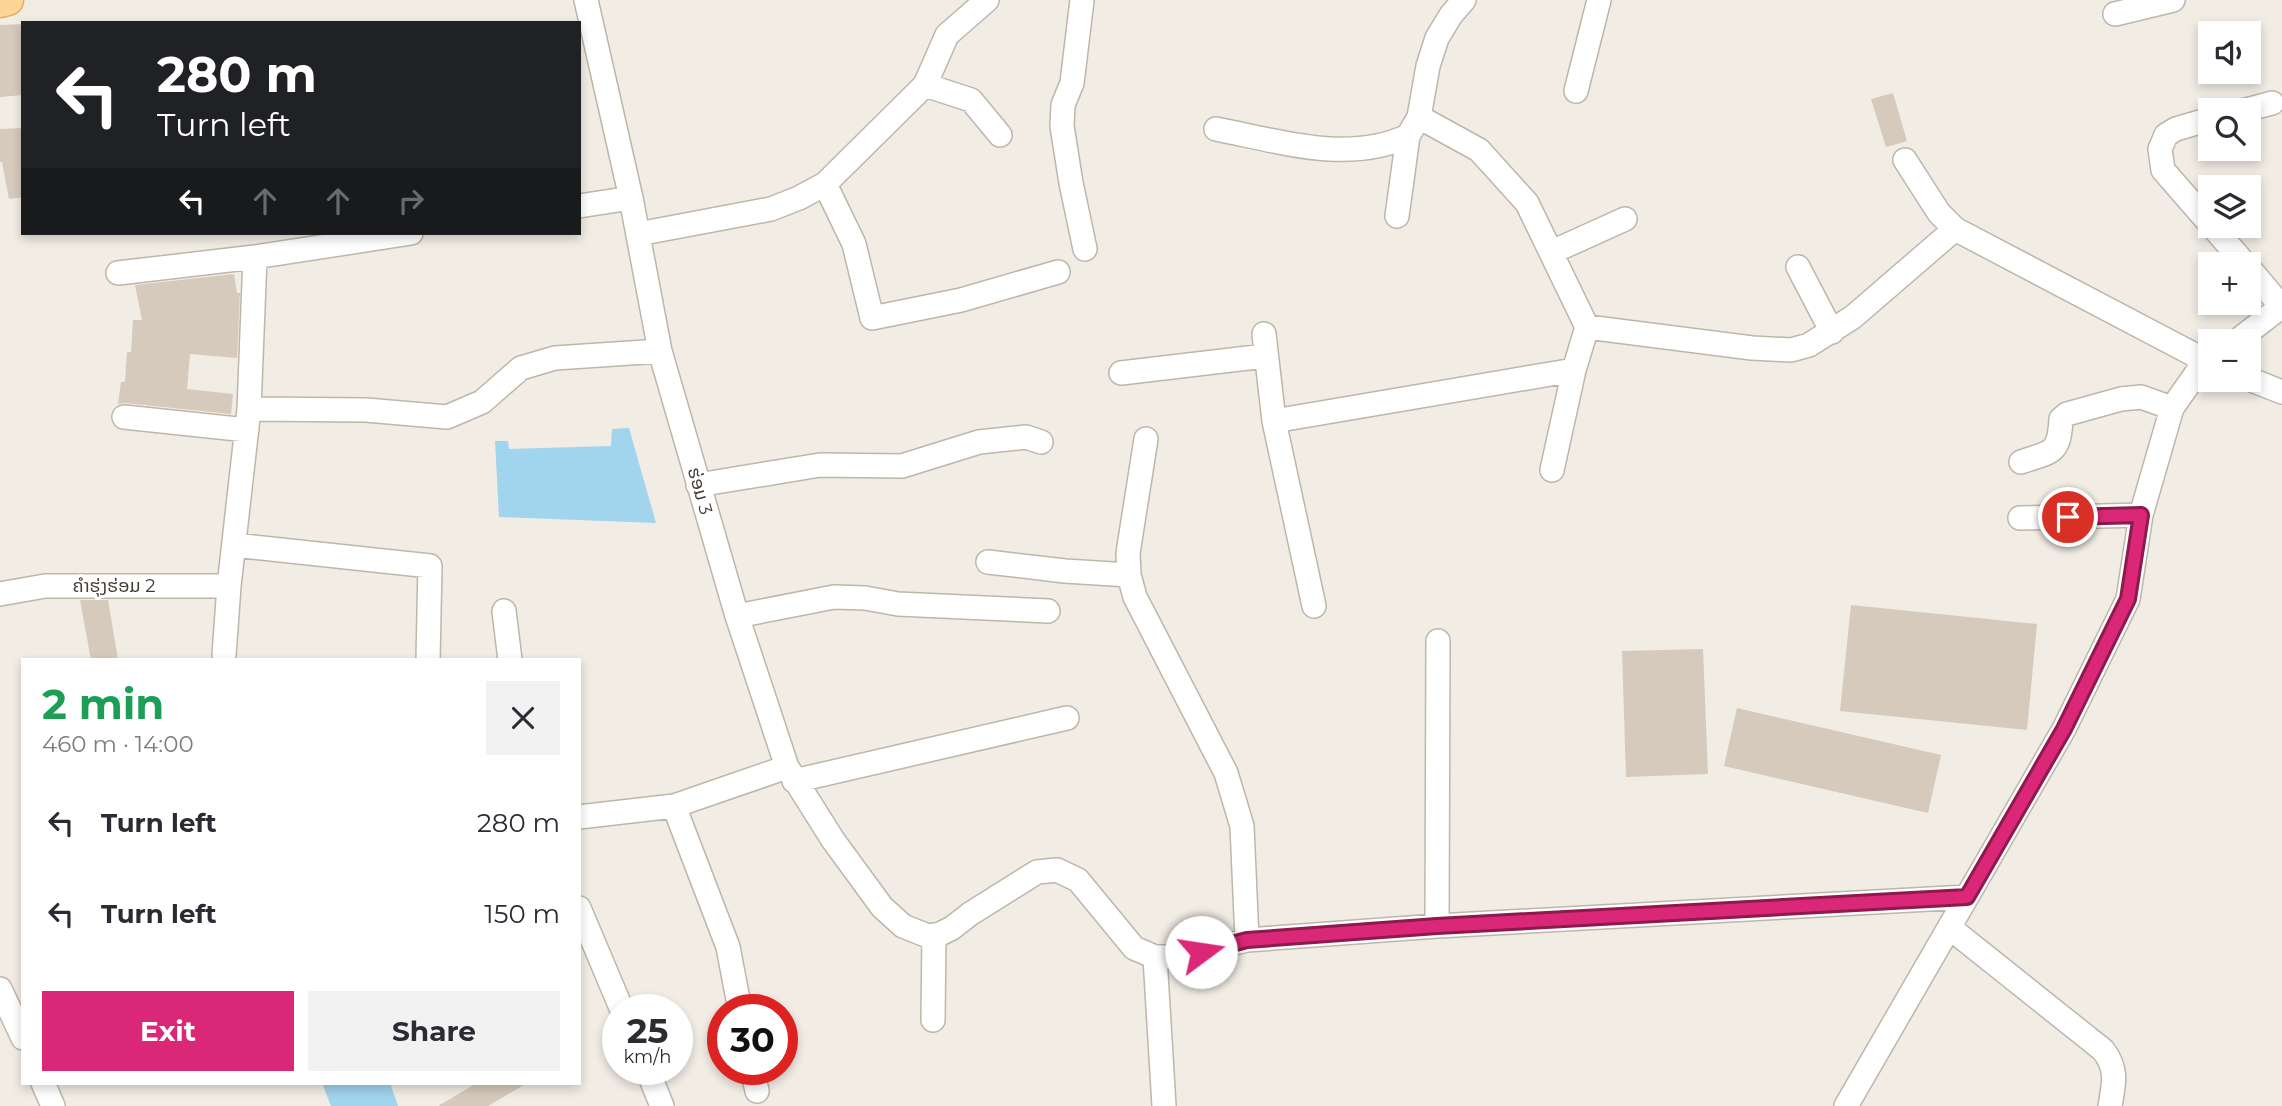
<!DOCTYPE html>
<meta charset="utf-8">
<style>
body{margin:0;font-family:Montserrat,"Noto Sans Lao",sans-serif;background:#f2f2f3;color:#2b2b33;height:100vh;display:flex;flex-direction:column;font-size:26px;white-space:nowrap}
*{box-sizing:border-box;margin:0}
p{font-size:23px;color:#7c7c81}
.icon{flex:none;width:38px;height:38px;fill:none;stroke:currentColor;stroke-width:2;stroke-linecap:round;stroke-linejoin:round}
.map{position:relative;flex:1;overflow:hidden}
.panel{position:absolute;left:21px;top:658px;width:560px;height:427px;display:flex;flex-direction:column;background:#fff;border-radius:0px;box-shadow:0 4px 10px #0003}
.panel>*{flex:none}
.guide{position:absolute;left:21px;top:21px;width:560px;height:214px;border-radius:0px;box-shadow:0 4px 10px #0003;background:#202124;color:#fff;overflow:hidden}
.controls{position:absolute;left:2198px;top:21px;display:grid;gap:14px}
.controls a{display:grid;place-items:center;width:63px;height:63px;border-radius:0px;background:#fff;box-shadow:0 4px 10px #0003;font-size:35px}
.speed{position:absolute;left:602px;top:994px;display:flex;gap:14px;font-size:35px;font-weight:700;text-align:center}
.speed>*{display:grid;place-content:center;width:91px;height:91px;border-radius:50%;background:#fff;box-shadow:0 4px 10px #0003;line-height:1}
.speed small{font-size:18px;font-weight:400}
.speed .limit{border:10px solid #d22;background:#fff;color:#111}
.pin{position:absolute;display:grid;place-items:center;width:60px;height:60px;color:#fff;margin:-30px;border:4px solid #fff;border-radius:50%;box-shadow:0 2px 7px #0007}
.me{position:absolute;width:77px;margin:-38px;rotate:76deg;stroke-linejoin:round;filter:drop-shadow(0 0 5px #0008)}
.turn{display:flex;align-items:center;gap:24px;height:147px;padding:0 21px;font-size:32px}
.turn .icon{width:91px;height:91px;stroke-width:2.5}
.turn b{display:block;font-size:49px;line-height:60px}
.lanes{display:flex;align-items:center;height:66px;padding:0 21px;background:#0003;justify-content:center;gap:35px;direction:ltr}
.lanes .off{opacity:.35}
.round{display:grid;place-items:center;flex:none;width:74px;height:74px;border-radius:0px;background:#f2f2f3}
.overview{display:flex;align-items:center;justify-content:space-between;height:119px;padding:0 21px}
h1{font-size:42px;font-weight:700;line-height:52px;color:#1e9e55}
.primary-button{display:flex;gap:14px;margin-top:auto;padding:14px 21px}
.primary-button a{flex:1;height:80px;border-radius:0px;background:#db2777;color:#fff;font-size:28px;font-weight:700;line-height:80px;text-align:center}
.primary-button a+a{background:#f2f2f3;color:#2b2b33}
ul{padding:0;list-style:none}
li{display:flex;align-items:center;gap:21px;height:91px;padding:0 21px}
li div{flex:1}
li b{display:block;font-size:26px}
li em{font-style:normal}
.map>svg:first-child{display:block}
.water{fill:#a1d4ed}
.building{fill:#d6cabd}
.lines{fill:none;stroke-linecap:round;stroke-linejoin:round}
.minor-casing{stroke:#bfb6aa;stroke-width:26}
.major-casing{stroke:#dfb165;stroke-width:33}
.minor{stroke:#fff;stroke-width:23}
.major{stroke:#fbd694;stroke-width:30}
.route-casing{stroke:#8e194d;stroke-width:18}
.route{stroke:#db2777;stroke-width:12}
.labels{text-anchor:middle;stroke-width:6;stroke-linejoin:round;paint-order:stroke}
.street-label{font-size:18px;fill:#433c34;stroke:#fff}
</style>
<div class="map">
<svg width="2282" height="1106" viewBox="0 0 2282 1106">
<rect width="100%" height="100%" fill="#f1ece4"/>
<path class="water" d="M629,428L656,523L499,517L495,441H508L509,449L611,446L612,429Z
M322,1083H390L398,1106H331Z"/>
<path class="building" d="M23,24V95L0,97V25Z
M1893,93L1907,141L1886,147L1871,99Z
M23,128V197L9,199L2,162H0V129Z
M234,274L237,293H240L237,358L190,354L187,389L233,394L231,414L125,403L118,404L121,382H125L127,352H131L133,320H142L135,285Z
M80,600H108L118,660H91Z
M1851,605L2037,624L2027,730L1840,711Z
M1703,649L1708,774L1626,777L1622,651Z
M1737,708L1941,755L1928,813L1724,766Z
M477,1083H527L488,1106H438Z"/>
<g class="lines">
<g class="minor-casing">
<path id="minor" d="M586,0L631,198L660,351L737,616L787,767L833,840L882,907L903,926L928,936L940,934L952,928L970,914L1037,872L1057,870L1078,880L1134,948L1155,957H1178L1247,940L1437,926L1967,897
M1082,0L1072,83L1063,105L1062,126L1071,183L1085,249
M2115,14L2173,0
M925,85L971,100L1000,135
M1576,91L1599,0
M2246,110L2272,103
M1419,117L1479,150L1527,203L1587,327L1574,370L1552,470
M2210,119L2176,129L2166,135L2160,149L2163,170L2210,224
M1216,129C1279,141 1347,164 1408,136
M1905,160L1939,213L1955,229L2210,363
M825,184L854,244L872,318L961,300L1058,272
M579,206L631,198
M1397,216L1408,136L1419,117L1428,66L1437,38L1451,15L1464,0
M2212,226L2245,264
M638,234L771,209L799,198L825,184L925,85L947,35L987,0
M1552,252L1625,219
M1798,267L1832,332
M2249,268L2281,306
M118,273L255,257L411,233
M1587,327L1752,348L1791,350L1809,345L1853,317L1955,229
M1264,334L1274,421L1314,606
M2237,341L2282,306
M1121,373L1265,356
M2249,379L2282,392
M249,409L366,410L447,417L482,402L521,368L555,358L660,351
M124,417L247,430
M1274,421L1574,370
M1146,439L1128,553L1129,575L1135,597L1226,773L1242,826L1247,940
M2021,462C2052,451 2059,455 2061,419L2067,414L2121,399L2141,397L2172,408
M698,485L820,465L902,466L979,442L1026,437L1041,442
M2020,518L2141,515
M234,545L430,566L428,660
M988,562L1065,571L1129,575
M0,594L45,586H229
M504,611L510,660
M737,616L834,597L865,598L898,604L1048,611
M224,655L229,586L249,409L255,257
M794,781L1067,718
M674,806L728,947L740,1010
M579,817L674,806L787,767
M579,908L622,1010
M1437,926L1438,641
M1950,928L2103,1050C2118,1069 2114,1083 2110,1106
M1155,957L1164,1106
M0,989L23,1038
M933,1020L934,935
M647,1069L662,1106
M752,1069L757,1091
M43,1083L53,1106
M1846,1106L2064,729L2128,599L2141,515L2172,408L2205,361L2210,358"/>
</g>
<g class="major-casing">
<path id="major" d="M0,2L8,0"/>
</g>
<use href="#minor" class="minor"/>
<use href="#major" class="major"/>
</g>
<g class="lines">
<g class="route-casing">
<path id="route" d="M1201,952L1247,940L1437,926L1967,897L2064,729L2128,599L2141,515L2068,517"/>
</g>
<use href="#route" class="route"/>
</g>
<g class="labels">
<g class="street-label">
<text transform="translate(700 491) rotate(74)" y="6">ຮ່ອມ 3</text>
<text x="114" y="592">ຄໍາຮຸ່ງຮ່ອມ 2</text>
</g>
</g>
</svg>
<div class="controls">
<a><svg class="icon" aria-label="sound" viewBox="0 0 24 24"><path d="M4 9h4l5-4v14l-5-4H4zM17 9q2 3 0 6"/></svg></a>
<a><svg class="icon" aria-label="search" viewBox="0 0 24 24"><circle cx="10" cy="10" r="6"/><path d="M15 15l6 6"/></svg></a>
<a><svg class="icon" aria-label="layers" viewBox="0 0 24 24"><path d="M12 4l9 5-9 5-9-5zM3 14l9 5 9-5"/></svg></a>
<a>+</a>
<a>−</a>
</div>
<div class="speed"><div>25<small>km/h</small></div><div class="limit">30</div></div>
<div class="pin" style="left:2068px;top:517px;background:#d93025"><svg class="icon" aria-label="arrive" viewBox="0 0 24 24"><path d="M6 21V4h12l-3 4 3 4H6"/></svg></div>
<svg class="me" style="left:1201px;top:952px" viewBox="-20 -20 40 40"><circle r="19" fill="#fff"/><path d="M0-13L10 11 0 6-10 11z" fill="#db2777"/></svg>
<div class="guide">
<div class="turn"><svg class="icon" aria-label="left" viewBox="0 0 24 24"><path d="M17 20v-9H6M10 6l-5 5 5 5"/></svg><div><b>280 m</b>Turn left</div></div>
<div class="lanes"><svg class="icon" aria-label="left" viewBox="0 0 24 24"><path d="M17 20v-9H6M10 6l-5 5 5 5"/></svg><svg class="icon off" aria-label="ahead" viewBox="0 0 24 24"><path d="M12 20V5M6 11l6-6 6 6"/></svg><svg class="icon off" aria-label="ahead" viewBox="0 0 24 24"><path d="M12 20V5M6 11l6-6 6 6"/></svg><svg class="icon off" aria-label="right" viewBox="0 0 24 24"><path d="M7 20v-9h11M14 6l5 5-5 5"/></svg></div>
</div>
<section class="panel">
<div class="overview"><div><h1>2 min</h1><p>460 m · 14:00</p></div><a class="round"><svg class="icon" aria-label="close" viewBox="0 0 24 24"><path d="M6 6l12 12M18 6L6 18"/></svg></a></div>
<ul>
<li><svg class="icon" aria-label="left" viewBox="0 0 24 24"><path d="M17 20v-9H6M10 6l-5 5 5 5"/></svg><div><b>Turn left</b></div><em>280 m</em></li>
<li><svg class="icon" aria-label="left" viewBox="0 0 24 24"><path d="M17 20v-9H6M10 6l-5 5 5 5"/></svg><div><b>Turn left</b></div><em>150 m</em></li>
</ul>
<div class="primary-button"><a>Exit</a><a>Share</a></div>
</section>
</div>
